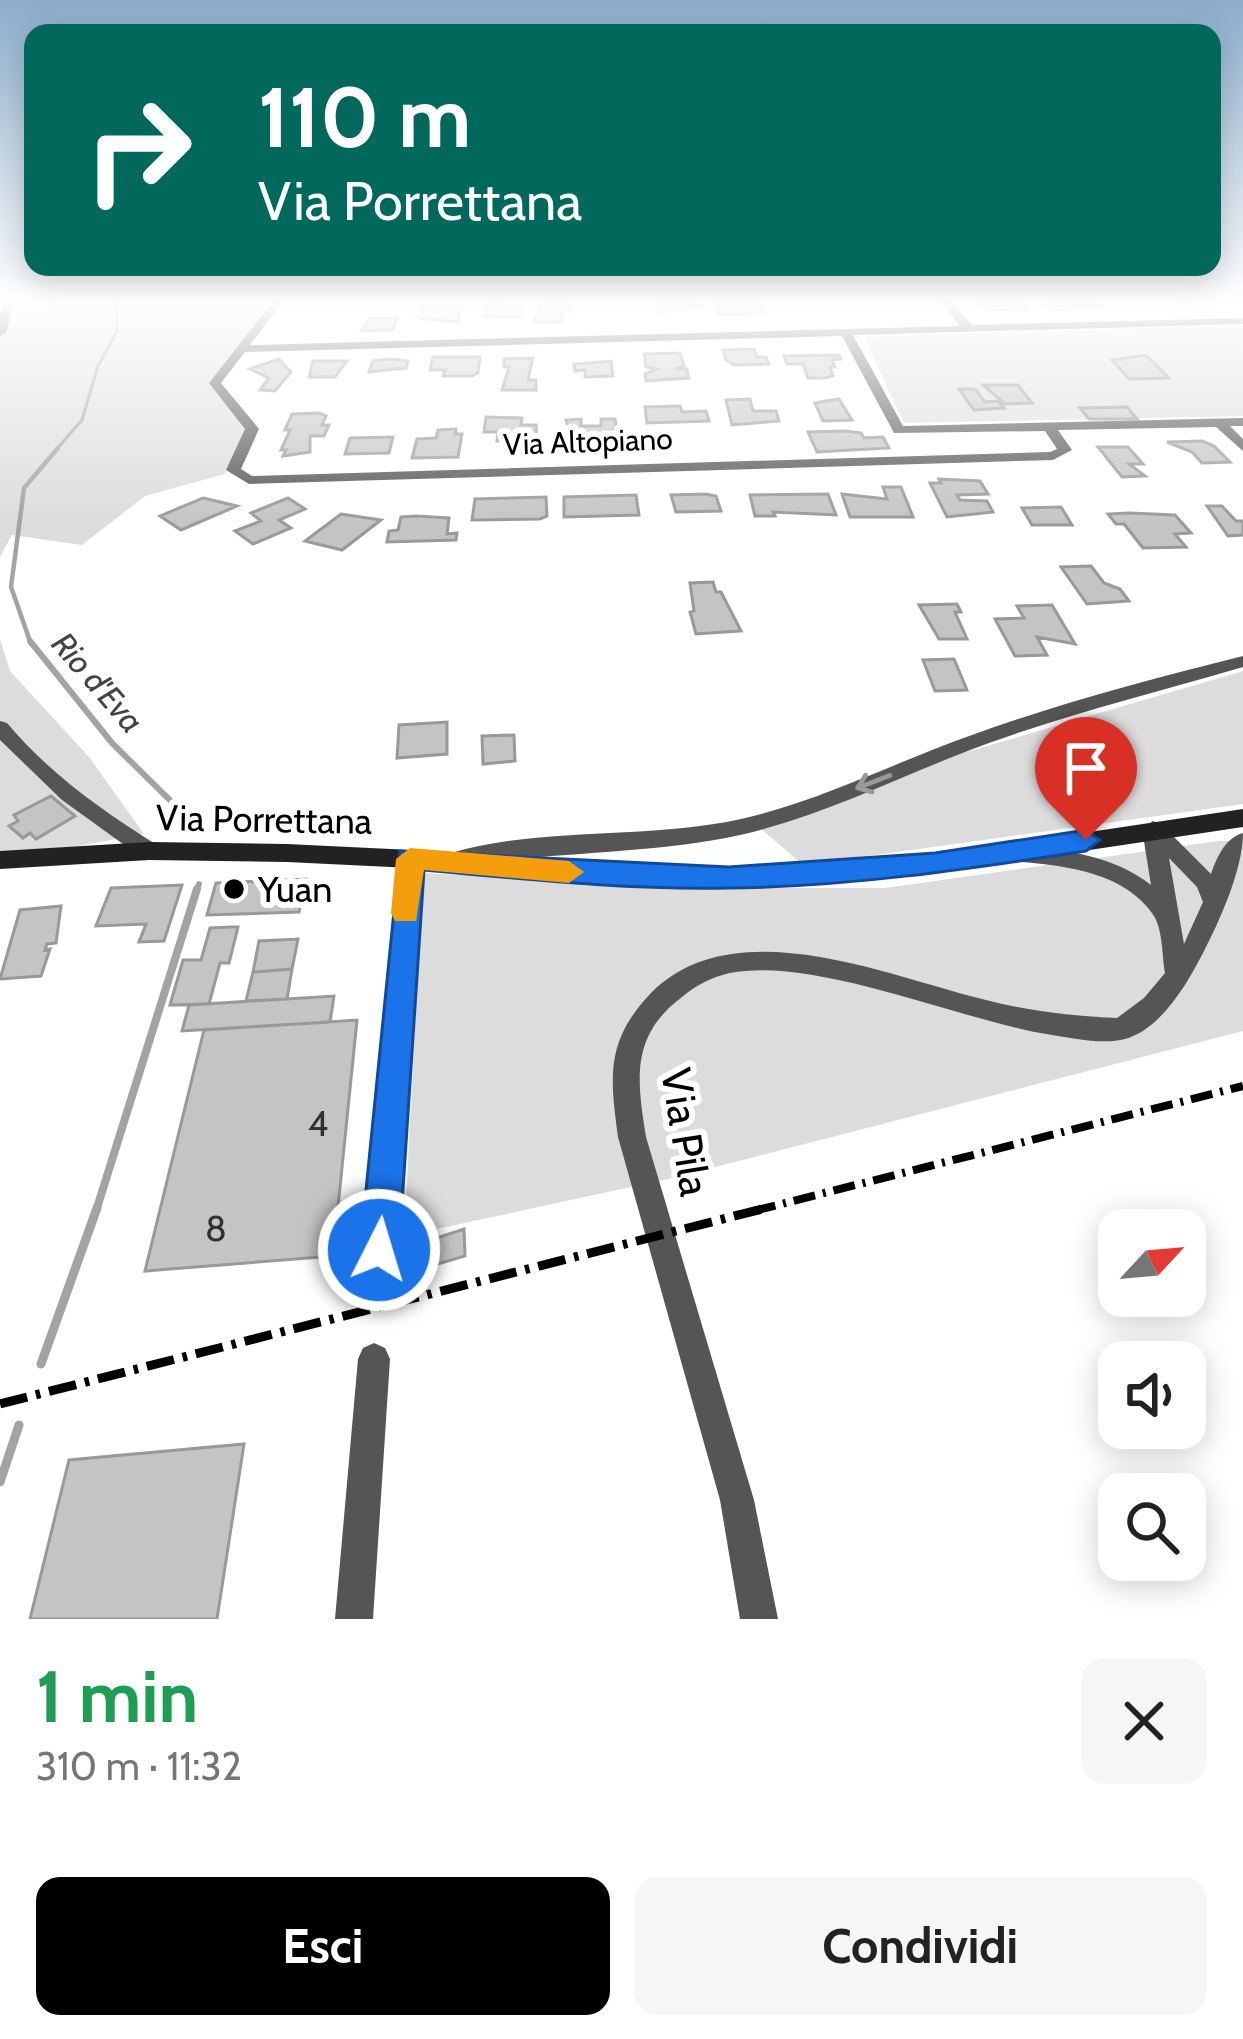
<!DOCTYPE html>
<html lang="it">
<meta charset="utf-8">
<style>
body{margin:0;font-family:Cabin,sans-serif;background:#f6f6f6;color:#222;height:100vh;display:flex;flex-direction:column;font-size:45px;white-space:nowrap}
*{box-sizing:border-box;margin:0}
p{font-size:39px;color:#767676}
.icon{flex:none;width:66px;height:66px;fill:none;stroke:currentColor;stroke-width:2;stroke-linecap:round;stroke-linejoin:round}
.map{position:relative;height:1619px;overflow:hidden}
.drawer{display:flex;flex-direction:column;background:#fff;flex:1}
.drawer>*{flex:none}
.hud{position:absolute;left:24px;top:24px;width:1197px;height:252px;border-radius:24px;box-shadow:0 6px 30px #0003;background:#00695c;color:#fff;overflow:hidden}
.needle{width:78px;rotate:64deg}
.tools{position:absolute;left:1098px;top:1209px;display:grid;gap:24px}
.tools a{display:grid;place-items:center;width:108px;height:108px;border-radius:24px;background:#fff;box-shadow:0 6px 30px #0003;font-size:60px}
.pin{position:absolute;display:grid;place-items:center;width:102px;height:102px;color:#fff;margin:-123px -51px;border-radius:50% 50% 50% 0;rotate:-45deg;box-shadow:0 0 12px #0007}
.pin .icon{rotate:45deg}
.me{position:absolute;width:132px;margin:-66px;rotate:5deg;stroke-linejoin:round;filter:drop-shadow(0 0 9px #0008)}
.turn{display:flex;align-items:center;gap:42px;height:252px;padding:0 36px;font-size:54px}
.turn .icon{width:156px;height:156px;stroke-width:2.5}
.turn b{display:block;font-size:84px;line-height:102px}
.round{display:grid;place-items:center;flex:none;width:126px;height:126px;border-radius:24px;background:#f6f6f6}
.overview{display:flex;align-items:center;justify-content:space-between;height:204px;padding:0 36px}
h1{font-size:72px;font-weight:800;line-height:90px;color:#1e9e55}
.cta{display:flex;gap:24px;margin-top:auto;padding:24px 36px}
.cta a{flex:1;height:138px;border-radius:24px;background:#000;color:#fff;font-size:48px;font-weight:800;line-height:138px;text-align:center}
.cta a+a{background:#f6f6f6;color:#222}
.map>svg:first-child{display:block}
.green{fill:#dcdcdc}
.lines{fill:none;stroke-linecap:round;stroke-linejoin:round}
.stream-far4{stroke:#a3a3a3;stroke-width:3}
.stream-far3{stroke:#a3a3a3;stroke-width:4.5}
.stream-far2{stroke:#a3a3a3;stroke-width:6}
.stream-far1{stroke:#a3a3a3;stroke-width:8}
.stream{stroke:#a3a3a3;stroke-width:9}
.building{fill:#c4c4c4;stroke:#999;stroke-width:3}
.street{fill:#555;fill-rule:evenodd}
.secondary{fill:#222;fill-rule:evenodd}
.rail-far1{stroke:#000;stroke-width:8;stroke-dasharray:22 8 3 8;stroke-linecap:butt}
.rail{stroke:#000;stroke-width:9;stroke-dasharray:28 9 4.5 9;stroke-linecap:butt}
.oneway{stroke:#999}
.route{fill:#1a73e8;stroke:#114b97;stroke-width:3}
.slow{fill:#f59e0b}
.poi-dot{fill:#000;stroke:#fff;stroke-width:4.5}
.labels{text-anchor:middle;stroke-width:12;stroke-linejoin:round;paint-order:stroke}
.far-street-label{font-size:30px;fill:#000;stroke:#fff}
.far-water-label{font-size:33px;font-style:italic;fill:#444;stroke:#fff}
.street-label{font-size:36px;fill:#000;stroke:#fff}
.poi-label{font-size:36px;fill:#000;stroke:#fff;text-anchor:start}
.near-number-label{font-size:36px;fill:#313131}
.near-street-label{font-size:42px;fill:#000;stroke:#fff}
</style>
<div class="map">
<svg width="1243" height="1619" viewBox="0 0 1243 1619">
<rect width="100%" height="100%" fill="#fff"/>
<path class="green" d="M9,300H270L214,386L248,424L225,474L145,496L82,545L12,535L0,557V329Z
M1243,325V416L904,423L864,337Z
M0,639L10,671L89,757L144,834L0,860Z
M1243,671V804L803,865L761,829L888,775Z
M1218,841H1243V1031L673,1178L404,1236L423,873L701,888H885Z"/>
<g class="lines">
<path class="stream-far4" d="M55,451L82,420L98,366L117,331L116,300"/>
<path class="stream-far3" d="M31,644L11,587L24,488L58,448"/>
<path class="stream-far2" d="M30,641L112,743L187,817
M196,892L199,884"/>
<path class="stream-far1" d="M96,1211L197,889"/>
<path class="stream" d="M41,1364L97,1208
M0,1482L19,1425"/>
</g>
<path class="building" d="M660,300H687L700,307L658,312Z
M713,300H756L763,313L719,315Z
M1000,300H1017L1026,310L989,309L979,301Z
M1075,300H1093L1100,306L1052,310L1048,305H1055L1051,301Z
M503,303L502,308L521,309V317L481,316L486,315V305Z
M570,303V312H558L563,319L559,322H534L541,304Z
M440,305V310L460,308L458,322L417,318L426,310H418L419,306Z
M370,318H397L393,330L361,331Z
M754,349L757,357H766L769,364L734,365L726,360L723,350Z
M680,353L684,366L675,369H687L689,378L646,381L645,374L656,369L646,367L644,354Z
M839,355L841,359L832,360L835,367H830L833,376L824,378H808L803,364H787L784,356Z
M1146,355L1169,378L1129,379L1112,360Z
M433,357H480L478,373L472,376H443L445,370H430Z
M533,358L528,380H536V390H502L509,367H504V359Z
M279,359L291,372L275,391L260,390L269,378L250,369Z
M390,359L408,361L406,368L369,372L373,361Z
M313,361H347L335,377H309Z
M611,361L613,376L585,377V370L575,371L574,364Z
M983,385H1018L1032,403L1005,404Z
M959,389H975L985,402L998,401L1004,408L974,410Z
M750,399L753,411H776L779,421L732,425L726,400Z
M839,399L852,420L823,421L815,403Z
M680,406L682,412L706,411L709,421L647,423L645,407Z
M1127,407L1137,419H1089L1080,408Z
M320,413L326,416L322,425H329L324,436H310V452L283,456L286,450H281L290,430H285L292,414Z
M486,417L522,418L521,425H536L537,440L497,441L498,432H484Z
M581,419V426H601V419H615L617,431H611L612,437L571,438L566,420Z
M456,429L455,434H462L458,457L412,458L417,439L436,438L438,430Z
M845,431L861,433L864,438L883,437L889,448L817,452L808,432Z
M393,437L389,453L345,454L350,438Z
M1202,441L1214,446L1230,462L1202,463L1192,452L1167,442Z
M1098,447H1128L1143,464H1129L1145,476L1122,477Z
M939,479L980,481L988,494L957,495L960,500L987,501L993,512L947,517L930,483H941Z
M883,487H901L913,517H850L842,494L887,499Z
M705,494L716,496L721,511L676,512L671,495Z
M828,494L836,515L773,512L775,516H755L750,495Z
M636,495L639,515L564,517V497Z
M546,497L547,516L540,519L472,520L475,499Z
M203,498L237,506L181,530L160,516Z
M288,498L305,509L279,520L291,528L253,544L235,531L261,521L251,513Z
M1207,506H1222L1236,521H1243V535L1228,536Z
M1061,507L1072,525H1032L1022,508Z
M1129,513L1175,515L1191,533L1175,534L1186,547L1143,548L1124,524H1116L1108,514Z
M341,514L381,520L342,550L305,541Z
M416,516L449,518L447,534L457,533L456,540L387,542L389,531L398,530L401,517Z
M1091,566L1104,583L1120,589L1129,601L1087,604L1061,567Z
M713,582L716,592H721L741,631L696,634L690,612L694,611L690,583Z
M957,604L961,612H955L967,639H939L919,605Z
M1052,605L1075,644L1037,637L1047,655L1015,656L995,619L1024,618L1017,606Z
M954,659L967,690L935,691L923,660Z
M447,722V754L397,758L399,725Z
M514,735L515,761L483,764L482,736Z
M51,796L75,816L36,839L30,833L23,838L9,826L18,821L14,815Z
M306,879L299,912L207,915L216,883Z
M182,885L164,941L139,942L146,924L96,926L111,888Z
M61,906L56,943L47,944L45,950L50,949L41,976L0,979L20,910Z
M232,927H238L229,963H220L209,1004L170,1005L183,960H201L210,928Z
M298,939L292,969L253,972L259,941Z
M292,969L287,999L246,1001L253,972Z
M334,996L330,1022L182,1031L189,1005Z
M357,1020L333,1256L145,1271L204,1030Z
M464,1229L465,1256L414,1271L415,1245Z
M244,1444L217,1619H30L69,1460Z"/>
<g class="lines">
<path class="street" d="M5,300H15L6,333L0,336V315Z
M274,300H284L250,345L960,326L940,300H950L972,325L1243,318V324L853,335L903,426L1243,418V426H1230L1243,439V451L1216,427L1058,430L1072,450L1053,460L249,484L226,470L245,429L209,383ZM842,336L894,433L1045,431L1057,449L1050,452L252,476L241,469L259,429L221,383L245,352Z
M1243,656V667C1158,692 1072,713 989,743C906,773 827,815 740,835C648,855 552,851 459,867L451,865L448,859L451,853C544,826 646,840 741,819C821,801 895,762 972,735C1060,703 1152,679 1243,656Z
M0,721L7,723C49,773 101,810 157,845L160,851L157,857H141L62,800L0,740Z
M1153,821L1161,824L1211,874C1217,857 1225,838 1243,833C1243,869 1220,920 1203,953C1187,984 1161,1029 1125,1039C1103,1045 1073,1038 1052,1035C961,1021 816,956 730,973C712,977 696,985 682,997C630,1036 637,1080 646,1137L754,1500L778,1619H740L720,1500L618,1137C610,1077 605,1041 651,993C733,909 886,975 982,999C1027,1011 1071,1016 1117,1018L1144,998L1165,973C1162,956 1163,931 1154,916C1126,873 1068,866 1022,862L1014,860L1011,854L1014,848L1022,846C1068,850 1114,856 1151,885L1142,829ZM1169,858L1197,887L1203,902L1184,944Z
M410,851L418,853L421,859L394,1250L390,1261L379,1265L368,1261L364,1250L399,859L402,853Z
M374,1343L385,1348L390,1359L373,1619H335L358,1359L363,1348Z"/>
<path class="secondary" d="M1243,809V827L935,873L729,888L579,883L453,870L287,862L149,860L0,869V851L149,842L287,844L453,852L579,863L729,868L935,855Z"/>
<path class="rail-far1" d="M754,1211L1243,1086"/>
<path class="rail" d="M0,1404L766,1208"/>
</g>
<defs><path id="oneway-shaft" d="M-6 0H5M1.5-3L5.5 0L1.5 3" fill="none" stroke-width="1.6" stroke-linecap="round" stroke-linejoin="round" transform="scale(3)"/></defs>
<use class="oneway" href="#oneway-shaft" transform="translate(873 782) rotate(159)"/>
<linearGradient id="sky" x2="0" y2="1"><stop stop-color="#8cadcc"/><stop offset="0.57" stop-color="#fff"/><stop offset="1" stop-color="#fff" stop-opacity="0"/></linearGradient>
<rect width="1243" height="526" fill="url(#sky)"/>
<path class="route" d="M1086,830L1100,840L1086,851C968,869 848,887 728,888C626,890 525,879 424,870L399,1250L393,1263L379,1269L365,1263L360,1250L400,851L729,867L935,853Z"/>
<path class="slow" d="M410,848L569,861L584,872L569,883L424,870L416,921H395L391,913L396,859Z"/>
<circle class="poi-dot" cx="234" cy="889" r="12"/>
<g class="labels">
<g class="far-street-label">
<text transform="translate(588 442) rotate(-2)" y="10">Via Altopiano</text>
</g>
<g class="far-water-label">
<text transform="translate(98 682) rotate(49)" y="12">Rio d'Eva</text>
</g>
<g class="street-label">
<text transform="translate(264 819) rotate(1)" y="13">Via Porrettana</text>
</g>
<g class="poi-label">
<text x="258" y="902">Yuan</text>
</g>
<g class="near-number-label">
<text x="318" y="1136">4</text>
<text x="216" y="1241">8</text>
</g>
<g class="near-street-label">
<text transform="translate(686 1132) rotate(81)" y="15">Via Pila</text>
</g>
</g>
</svg>
<div class="tools">
<a><svg class="needle" viewBox="-14 -14 28 28"><path d="M0-13l5 13h-10z" fill="#e53935"/><path d="M0 13l5-13h-10z" fill="#767676"/></svg></a>
<a><svg class="icon" aria-label="sound" viewBox="0 0 24 24"><path d="M4 9h4l5-4v14l-5-4H4zM17 9q2 3 0 6"/></svg></a>
<a><svg class="icon" aria-label="search" viewBox="0 0 24 24"><circle cx="10" cy="10" r="6"/><path d="M15 15l6 6"/></svg></a>
</div>
<div class="pin" style="left:1086px;top:840px;background:#d93025"><svg class="icon" aria-label="arrive" viewBox="0 0 24 24"><path d="M6 21V4h12l-3 4 3 4H6"/></svg></div>
<svg class="me" style="left:379px;top:1250px" viewBox="-20 -20 40 40"><circle r="17" fill="#1a73e8" stroke="#fff" stroke-width="3"/><path d="M0-11L8 9 0 5-8 9z" fill="#fff"/></svg>
<div class="hud">
<div class="turn"><svg class="icon" aria-label="right" viewBox="0 0 24 24"><path d="M7 20v-9h11M14 6l5 5-5 5"/></svg><div><b>110 m</b>Via Porrettana</div></div>
</div>
</div>
<section class="drawer">
<div class="overview"><div><h1>1 min</h1><p>310 m · 11:32</p></div><a class="round"><svg class="icon" aria-label="close" viewBox="0 0 24 24"><path d="M6 6l12 12M18 6L6 18"/></svg></a></div>
<div class="cta"><a>Esci</a><a>Condividi</a></div>
</section>
